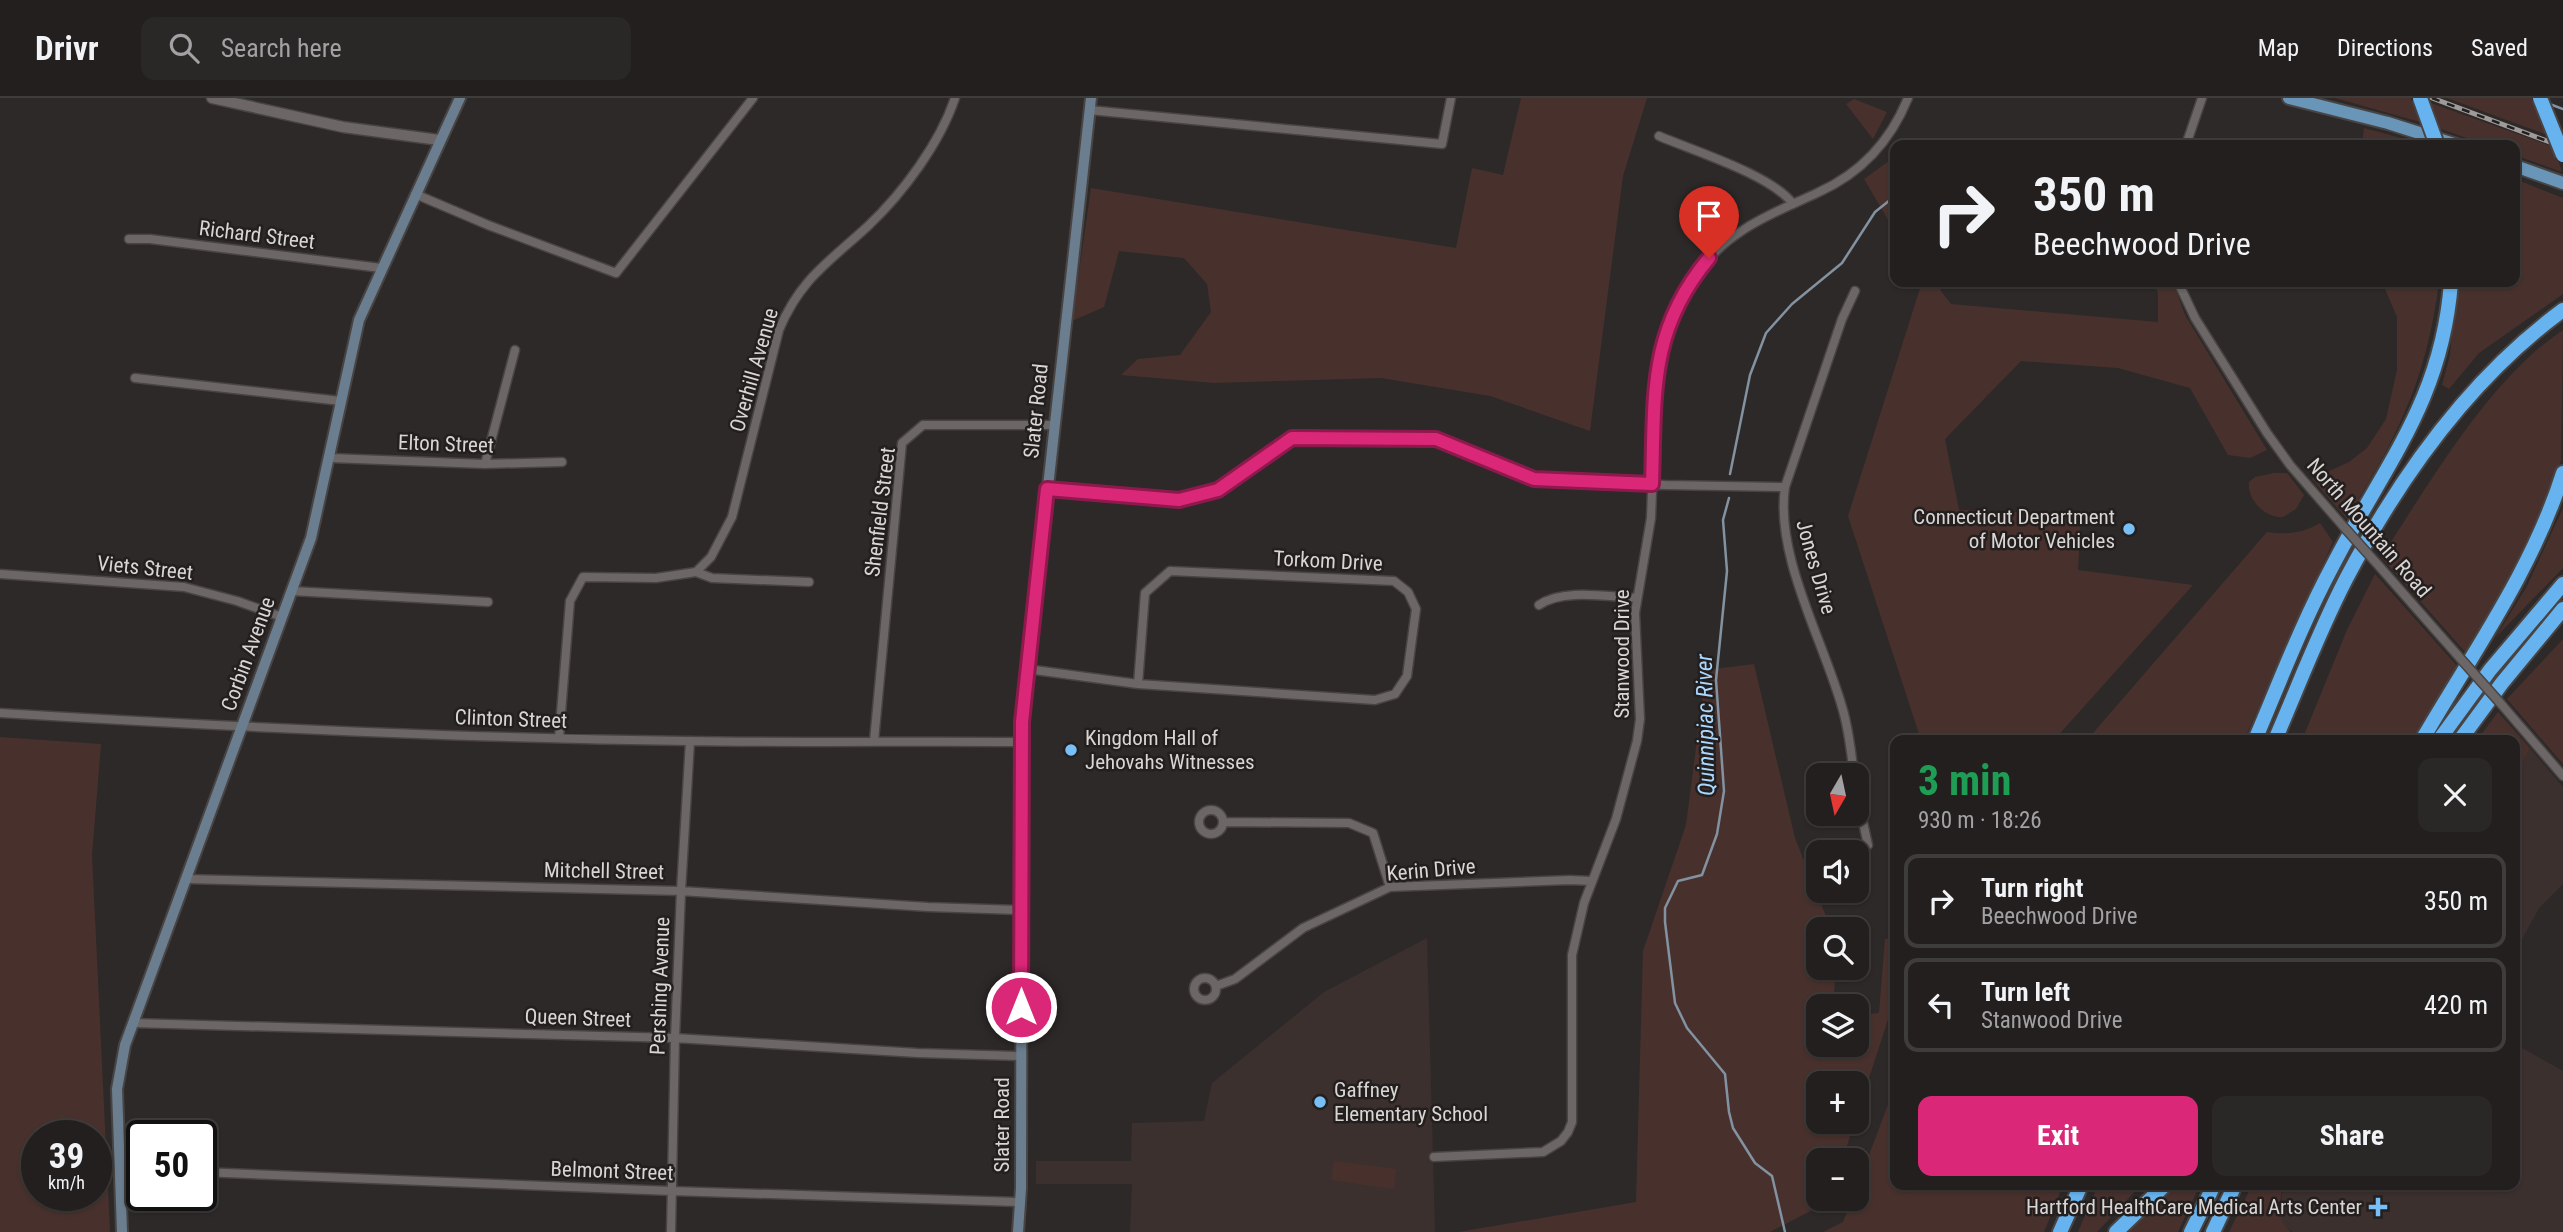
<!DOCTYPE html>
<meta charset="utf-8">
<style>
body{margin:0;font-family:"Roboto Condensed",sans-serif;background:#2a2727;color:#f1f3f6;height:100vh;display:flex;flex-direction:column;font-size:26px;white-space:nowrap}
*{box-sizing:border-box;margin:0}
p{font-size:23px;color:#a2a2a4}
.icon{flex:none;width:38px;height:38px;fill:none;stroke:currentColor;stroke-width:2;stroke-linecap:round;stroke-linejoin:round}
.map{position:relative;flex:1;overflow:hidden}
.details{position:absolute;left:1890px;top:637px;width:630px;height:455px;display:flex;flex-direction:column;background:#221f1e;border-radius:14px;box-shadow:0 2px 5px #0004,0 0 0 2px #3f3d3c}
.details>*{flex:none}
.hud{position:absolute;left:1890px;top:42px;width:630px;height:147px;border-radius:14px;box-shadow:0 2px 5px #0004,0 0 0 2px #3f3d3c;background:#221f1e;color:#f1f3f6;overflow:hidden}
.needle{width:46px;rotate:189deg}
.fabs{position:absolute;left:1806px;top:665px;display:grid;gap:14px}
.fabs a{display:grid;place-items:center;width:63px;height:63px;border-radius:14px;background:#221f1e;box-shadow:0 2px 5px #0004,0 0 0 2px #3f3d3c;font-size:35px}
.speed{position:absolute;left:21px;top:1022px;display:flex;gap:14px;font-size:35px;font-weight:700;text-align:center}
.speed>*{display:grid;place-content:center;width:91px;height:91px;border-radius:50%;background:#221f1e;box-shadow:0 2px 5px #0004,0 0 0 2px #3f3d3c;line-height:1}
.speed small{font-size:18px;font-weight:400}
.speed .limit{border:4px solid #111;border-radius:10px;background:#fff;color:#111}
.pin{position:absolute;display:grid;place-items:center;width:60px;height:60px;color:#fff;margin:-72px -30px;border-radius:50% 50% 50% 0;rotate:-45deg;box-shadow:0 0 7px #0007}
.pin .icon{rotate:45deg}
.me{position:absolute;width:77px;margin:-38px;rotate:0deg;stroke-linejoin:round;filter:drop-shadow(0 0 5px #0008)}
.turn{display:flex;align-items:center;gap:24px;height:147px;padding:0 28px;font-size:32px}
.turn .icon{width:91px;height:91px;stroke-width:2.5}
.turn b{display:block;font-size:49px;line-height:60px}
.round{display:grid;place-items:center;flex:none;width:74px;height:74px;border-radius:14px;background:#2a2727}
.headline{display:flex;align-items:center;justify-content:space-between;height:119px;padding:0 28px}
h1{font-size:42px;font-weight:700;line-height:52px;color:#1e9e55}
.action{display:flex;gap:14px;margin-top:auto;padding:14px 28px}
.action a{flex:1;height:80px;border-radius:14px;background:#db2777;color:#fff;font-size:28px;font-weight:700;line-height:80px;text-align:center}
.action a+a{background:#2a2727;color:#f1f3f6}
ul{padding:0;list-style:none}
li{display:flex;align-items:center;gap:21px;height:94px;margin:0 14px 10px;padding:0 14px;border:4px solid #3f3d3c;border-radius:14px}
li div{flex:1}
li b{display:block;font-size:26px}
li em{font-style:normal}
header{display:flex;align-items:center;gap:42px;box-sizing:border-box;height:98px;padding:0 35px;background:#221f1e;border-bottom:2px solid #3f3d3c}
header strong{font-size:33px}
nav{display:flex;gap:38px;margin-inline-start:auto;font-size:24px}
.search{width:490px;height:63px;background:#2a2727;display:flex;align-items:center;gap:18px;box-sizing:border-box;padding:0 24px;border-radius:14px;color:#a2a2a4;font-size:26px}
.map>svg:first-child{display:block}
.built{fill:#3b302e}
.green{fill:#48312d;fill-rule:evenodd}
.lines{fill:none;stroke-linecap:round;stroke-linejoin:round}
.stream{stroke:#8392a0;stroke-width:2.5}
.minor-casing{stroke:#484444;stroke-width:11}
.tertiary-casing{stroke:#484444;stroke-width:13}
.secondary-casing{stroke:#484444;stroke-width:14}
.primary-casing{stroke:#484444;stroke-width:16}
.motorway-casing{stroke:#484444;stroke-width:18}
.minor{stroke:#6c6766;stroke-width:8}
.tertiary{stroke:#6c6766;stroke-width:10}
.secondary{stroke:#6a7e8f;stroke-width:10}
.primary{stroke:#6995b8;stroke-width:12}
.motorway{stroke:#67b3ef;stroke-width:14}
.rail-casing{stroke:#9d9a99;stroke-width:5}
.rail{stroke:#231f1e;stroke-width:2.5;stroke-dasharray:8;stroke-linecap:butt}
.minor-bridge-casing{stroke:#484444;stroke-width:11;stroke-linecap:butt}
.motorway-bridge-casing{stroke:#484444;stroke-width:18;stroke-linecap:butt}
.minor-bridge{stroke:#6c6766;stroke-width:8}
.motorway-bridge{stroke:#67b3ef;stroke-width:14}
.route-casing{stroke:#8e194d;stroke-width:18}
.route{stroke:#db2777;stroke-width:12}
.poi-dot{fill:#78bff7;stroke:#231f1e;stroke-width:2.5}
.labels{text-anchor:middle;stroke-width:5;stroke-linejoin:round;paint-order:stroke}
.street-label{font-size:21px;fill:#d8d5d4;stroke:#231f1e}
.poi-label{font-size:21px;fill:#d8d5d4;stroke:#231f1e;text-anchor:end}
.water-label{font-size:23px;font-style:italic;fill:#aad8ff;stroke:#231f1e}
</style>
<header>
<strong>Drivr</strong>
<div class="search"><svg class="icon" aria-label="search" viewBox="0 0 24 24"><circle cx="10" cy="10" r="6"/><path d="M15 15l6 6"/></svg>Search here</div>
<nav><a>Map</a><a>Directions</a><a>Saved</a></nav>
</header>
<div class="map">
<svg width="2563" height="1134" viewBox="0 0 2563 1134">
<rect width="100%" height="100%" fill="#2d2928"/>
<path class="built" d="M2530,650L2563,689V786L2539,810L2515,854V680Z
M1427,840L1435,1134H1130L1132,1086H1036V1063H1131L1132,1025L1204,1023L1212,985L1324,894Z
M2515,946L2563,973V1134H2293L2284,1129L2280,1117L2283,1087H2515Z"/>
<path class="green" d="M1521,0H1647L1623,78L1590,333L1490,298L1381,280L1214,285L1121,277L1138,261L1180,257L1211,214L1207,186L1184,160L1119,153L1104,209L1072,223L1091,90L1456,150L1472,70L1503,77Z
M2335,0H2411L2420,24Z
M2447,0H2532L2550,38Z
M1854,1L1887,14L1873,41L1846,6Z
M2428,4L2554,49L2562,74L2515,57V47H2487L2438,30Z
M2364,30L2427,47H2362Z
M1889,63L1895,68V130L1890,125L1864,81Z
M2515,81L2563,100V196L2479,255L2449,291L2442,287L2450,257L2457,184H2515Z
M1922,184H1939L1941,193L1951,206L2158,224V196L2155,184H2173L2185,217L2267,352L2250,360L2228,357L2190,290L2118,270L2021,263L1945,341L1959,412L2081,416L2078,472L2193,487L2054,642H1921L1848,418Z
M2382,184H2439C2433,231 2422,277 2402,320C2387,355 2366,388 2347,421L2312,381L2349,364L2367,350L2386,321L2397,272V219Z
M2563,232L2561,362L2546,410L2525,457L2467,556L2381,459C2426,391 2469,315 2529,259C2539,249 2552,240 2563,232Z
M2274,375H2287L2304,397L2296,411L2283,419C2265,420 2247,402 2249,384L2255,379Z
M2563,410V470L2495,540L2526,490Z
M2320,425L2333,444L2244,642H2087L2267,434C2286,437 2304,435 2320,425Z
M2375,476L2458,569L2415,642H2302L2347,532Z
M2563,541V666L2507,601Z
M1754,566L1795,740L1831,831H1818V870H1836L1833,908H1818V947H1857V917L1879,915L1885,841L1895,840V900L1857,1017V985H1818V1024H1855L1842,1062H1818V1101H1829L1828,1104L1770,1134H1458L1636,1104L1643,853L1686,727L1706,572Z
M2498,614L2530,650L2515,680V642H2477Z
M0,639L101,646L92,757L110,1134H0ZM37,1038H96V1097H37Z
M1895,988V1087H2063L2044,1134H1823L1843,1124L1852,1101H1857V1089Z
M1334,1063L1396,1071L1394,1091L1331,1082Z
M2098,1087H2141L2097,1134H2078Z
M2172,1087H2191L2198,1091L2178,1134H2124L2141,1120Z
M2252,1087H2283C2280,1104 2275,1122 2291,1134H2229Z"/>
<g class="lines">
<path class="stream" d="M2547,5L2563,11
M1730,376L1750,277L1766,235L1792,206L1842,165L1875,114L1895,98
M1729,400L1723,422L1727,473L1716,582L1724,693L1717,736L1702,777L1678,783L1665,810V824L1675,905L1687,930L1725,976L1729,1014L1733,1030L1755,1065L1772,1078L1785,1134"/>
<g class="minor-casing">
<path id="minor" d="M1089,12L1442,46L1451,0
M1659,38C1694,53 1772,77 1793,106
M2186,47L2202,0
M415,96L488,127L616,175L753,0
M129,141H150L381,170
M2178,184L2195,220L2267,335L2290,367L2343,428
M135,280L341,303
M330,360L485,366L562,364
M485,366L515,252
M1047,391L1179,403L1218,392L1292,339L1436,341L1534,381L1665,387L1785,389
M2379,468L2460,560
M1170,473L1394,483L1408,494L1416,511L1407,578L1395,596L1375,602L1138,586L1145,495Z
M696,474L711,459L732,419L779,232C800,181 829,164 868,128C903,95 940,45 955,0
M0,476L184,489L237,503L282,519
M292,493L488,504
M1539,507C1563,490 1608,499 1636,500
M1027,571L1138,586
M2502,607L2563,678
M0,615C229,629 458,640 688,643C799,645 910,643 1021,644
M559,640L570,503L583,479L656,480L696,474L712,480L809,484
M874,643L902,345L923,327H1054
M1854,677C1851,654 1849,631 1842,609C1823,542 1775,458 1785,389L1842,221L1855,193
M1857,697L1868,747
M1199 724a12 12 0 1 1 24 0a12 12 0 1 1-24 0Z
M1223,724L1349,725L1373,735L1390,789
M186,781L681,793L928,809L1021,812
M1194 891a11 11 0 1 1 22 0a11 11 0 1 1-22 0Z
M1216,888L1235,881L1303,830L1390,789L1570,782L1592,783
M133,925L675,940L918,955L1021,958
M1434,1059L1543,1054L1561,1043L1568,1034L1572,1024V857L1584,805L1616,721L1637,643L1640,621L1635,515L1651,420L1657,267C1668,213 1695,163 1743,132C1767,116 1794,106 1819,94C1861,75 1891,42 1908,0
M120,1070L142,1071
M201,1074L672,1093L1021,1104
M671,1134L675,940L681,793L690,643"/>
</g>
<g class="tertiary-casing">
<path id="tertiary" d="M212,0L343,29L439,42"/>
</g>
<g class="secondary-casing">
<path id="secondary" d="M122,1134L117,991L125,947L311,440L359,222L460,0
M1018,1134L1021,1090L1022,624L1091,0"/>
</g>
<g class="primary-casing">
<path id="primary" d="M2289,0L2388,25L2457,47
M2515,68L2563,85"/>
</g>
<g class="motorway-casing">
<path id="motorway" d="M2255,642C2280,583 2303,523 2333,467C2385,366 2442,303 2451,184
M2275,642C2298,589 2319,533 2346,481C2399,380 2470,280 2563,212
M2422,642C2472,556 2533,471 2563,375
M2439,642L2490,572L2563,486
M2460,642L2502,585L2563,511
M2060,1134L2081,1087
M2116,1134L2165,1087
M2191,1134L2214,1087
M2213,1134L2235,1087"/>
</g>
<use href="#minor" class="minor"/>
<use href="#tertiary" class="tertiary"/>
<use href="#secondary" class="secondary"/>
<use href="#primary" class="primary"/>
<use href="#motorway" class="motorway"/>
<g class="rail-casing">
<path id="rail" d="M2432,0L2563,49"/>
</g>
<use href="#rail" class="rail"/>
<g class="minor-bridge-casing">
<path id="minor-bridge" d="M2343,428L2379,468
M2460,560L2502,607"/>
</g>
<g class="motorway-bridge-casing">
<path id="motorway-bridge" d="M2420,0L2437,47
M2540,0L2563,57"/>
</g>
<use href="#minor-bridge" class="minor-bridge"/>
<use href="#motorway-bridge" class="motorway-bridge"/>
</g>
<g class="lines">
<g class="route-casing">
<path id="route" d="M1021,909L1022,624L1047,391L1179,402L1218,392L1292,340L1436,341L1534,381L1652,386C1655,297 1648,233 1709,160"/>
</g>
<use href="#route" class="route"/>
</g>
<g class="poi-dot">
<circle cx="2129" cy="431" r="7"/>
<circle cx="1071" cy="652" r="7"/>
<circle cx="1320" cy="1004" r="7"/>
<path d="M2374.5 1098.5h7v7h7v7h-7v7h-7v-7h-7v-7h7z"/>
</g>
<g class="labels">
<g class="street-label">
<text transform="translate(257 137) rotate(7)" y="7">Richard Street</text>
<text transform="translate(754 272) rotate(-74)" y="7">Overhill Avenue</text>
<text transform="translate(1036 313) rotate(-84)" y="7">Slater Road</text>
<text transform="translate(446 346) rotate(2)" y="7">Elton Street</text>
<text transform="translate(880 414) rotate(-83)" y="7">Shenfield Street</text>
<text transform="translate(2369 430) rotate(49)" y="7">North Mountain Road</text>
<text transform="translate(1328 463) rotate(3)" y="7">Torkom Drive</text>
<text transform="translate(1816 469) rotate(74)" y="7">Jones Drive</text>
<text transform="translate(145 470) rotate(6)" y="7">Viets Street</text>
<text transform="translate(248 556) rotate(-70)" y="7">Corbin Avenue</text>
<text transform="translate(1622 556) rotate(-90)" y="7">Stanwood Drive</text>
<text transform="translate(511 621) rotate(2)" y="7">Clinton Street</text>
<text transform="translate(1431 772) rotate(-5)" y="7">Kerin Drive</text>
<text transform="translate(604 773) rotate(1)" y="7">Mitchell Street</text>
<text transform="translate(660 888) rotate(-88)" y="7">Pershing Avenue</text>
<text transform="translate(578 920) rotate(2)" y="7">Queen Street</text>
<text transform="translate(1002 1027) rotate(-90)" y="7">Slater Road</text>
<text transform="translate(612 1073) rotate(2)" y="7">Belmont Street</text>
</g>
<g class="poi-label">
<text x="2115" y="426">Connecticut Department<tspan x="2115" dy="24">of Motor Vehicles</tspan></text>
<text x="1085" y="647" text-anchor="start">Kingdom Hall of<tspan x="1085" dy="24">Jehovahs Witnesses</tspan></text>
<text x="1334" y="999" text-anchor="start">Gaffney<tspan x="1334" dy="24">Elementary School</tspan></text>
<text x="2362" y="1116">Hartford HealthCare Medical Arts Center</text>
</g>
<g class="water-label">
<text transform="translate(1705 627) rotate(-91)" y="8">Quinnipiac River</text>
</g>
</g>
</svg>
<div class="fabs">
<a><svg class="needle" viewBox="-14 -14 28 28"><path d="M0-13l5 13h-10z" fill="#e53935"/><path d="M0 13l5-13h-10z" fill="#a2a2a4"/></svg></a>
<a><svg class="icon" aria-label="sound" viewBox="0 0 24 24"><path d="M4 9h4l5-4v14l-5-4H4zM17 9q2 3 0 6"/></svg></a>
<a><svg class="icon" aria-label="search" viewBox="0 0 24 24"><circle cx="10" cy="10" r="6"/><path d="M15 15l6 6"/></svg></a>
<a><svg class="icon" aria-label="layers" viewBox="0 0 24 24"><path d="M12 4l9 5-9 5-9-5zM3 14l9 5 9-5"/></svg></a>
<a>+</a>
<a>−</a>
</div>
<div class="speed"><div>39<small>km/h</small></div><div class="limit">50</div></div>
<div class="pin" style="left:1709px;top:160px;background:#d93025"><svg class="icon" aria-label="arrive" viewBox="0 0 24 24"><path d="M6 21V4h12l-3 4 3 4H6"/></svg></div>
<svg class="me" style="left:1021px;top:909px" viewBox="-20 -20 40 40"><circle r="17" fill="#db2777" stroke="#fff" stroke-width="3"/><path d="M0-11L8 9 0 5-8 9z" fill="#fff"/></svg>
<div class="hud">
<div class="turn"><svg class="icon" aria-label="right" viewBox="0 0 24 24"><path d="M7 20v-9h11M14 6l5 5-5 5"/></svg><div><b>350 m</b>Beechwood Drive</div></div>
</div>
<section class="details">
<div class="headline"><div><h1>3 min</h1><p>930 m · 18:26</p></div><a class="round"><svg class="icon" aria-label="close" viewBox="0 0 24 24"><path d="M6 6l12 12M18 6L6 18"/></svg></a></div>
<ul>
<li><svg class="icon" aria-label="right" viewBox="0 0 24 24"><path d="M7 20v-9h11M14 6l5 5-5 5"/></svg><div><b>Turn right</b><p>Beechwood Drive</p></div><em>350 m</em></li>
<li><svg class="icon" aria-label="left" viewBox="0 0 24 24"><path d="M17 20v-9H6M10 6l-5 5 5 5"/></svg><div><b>Turn left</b><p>Stanwood Drive</p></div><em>420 m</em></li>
</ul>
<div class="action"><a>Exit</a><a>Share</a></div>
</section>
</div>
